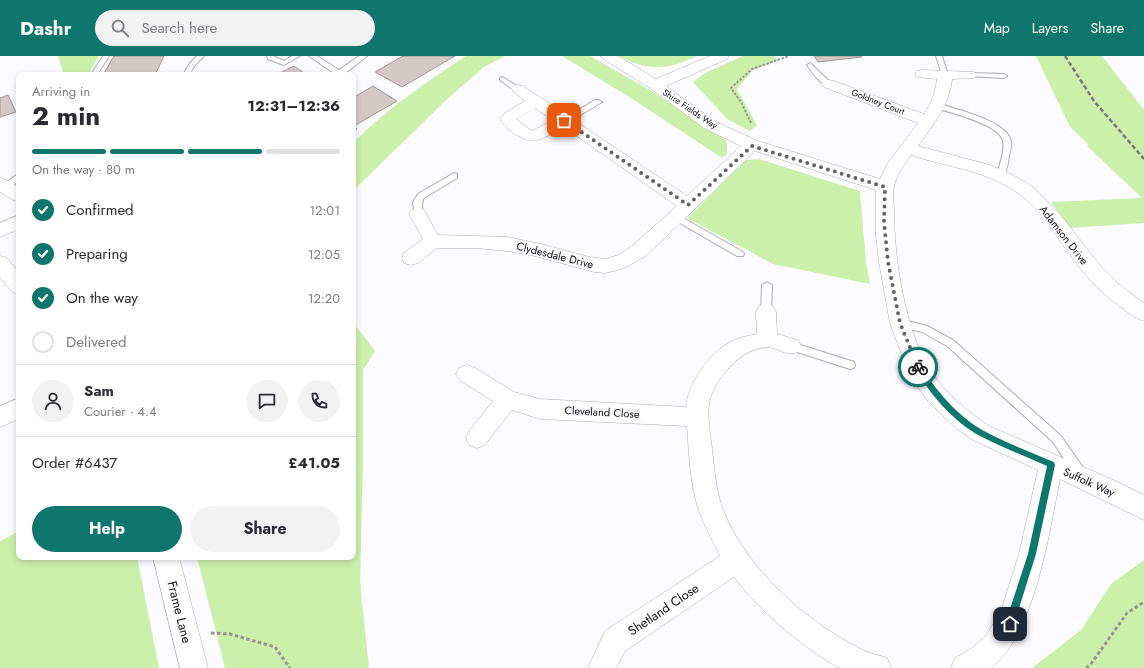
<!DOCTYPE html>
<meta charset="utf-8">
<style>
:root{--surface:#fff;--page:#f2f2f3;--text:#2b2b33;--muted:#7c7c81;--line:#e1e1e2;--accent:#0f766e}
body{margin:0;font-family:Jost,sans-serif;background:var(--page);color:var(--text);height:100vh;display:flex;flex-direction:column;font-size:15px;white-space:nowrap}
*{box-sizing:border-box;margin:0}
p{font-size:13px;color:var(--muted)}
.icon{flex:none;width:22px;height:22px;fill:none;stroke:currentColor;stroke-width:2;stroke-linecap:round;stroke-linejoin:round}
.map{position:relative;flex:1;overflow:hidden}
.drawer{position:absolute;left:16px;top:16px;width:340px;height:488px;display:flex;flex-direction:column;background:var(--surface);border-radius:8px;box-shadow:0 2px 6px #0003}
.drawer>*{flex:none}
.pin{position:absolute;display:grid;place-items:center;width:34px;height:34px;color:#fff;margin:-17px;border-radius:8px;box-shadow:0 2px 6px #0006}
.courier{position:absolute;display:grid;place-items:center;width:40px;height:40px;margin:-20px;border:3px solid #0f766e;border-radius:50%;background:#fff;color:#222;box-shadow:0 1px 5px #0007}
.headline em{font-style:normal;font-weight:700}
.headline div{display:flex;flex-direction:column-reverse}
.headline{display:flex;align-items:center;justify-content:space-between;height:68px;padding:0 16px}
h1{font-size:26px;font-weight:700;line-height:30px}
.bar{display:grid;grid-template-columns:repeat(4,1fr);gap:6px 4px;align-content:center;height:48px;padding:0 16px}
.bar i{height:5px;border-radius:3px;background:var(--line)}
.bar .on{background:var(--accent)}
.bar p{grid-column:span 4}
.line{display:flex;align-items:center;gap:10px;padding:0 16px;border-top:1px solid var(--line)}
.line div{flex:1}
.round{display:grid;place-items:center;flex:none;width:42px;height:42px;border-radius:21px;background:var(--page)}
ol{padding:0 16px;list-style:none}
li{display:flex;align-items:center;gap:12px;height:44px}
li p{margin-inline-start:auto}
li .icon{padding:4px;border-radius:50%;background:var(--accent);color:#fff;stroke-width:4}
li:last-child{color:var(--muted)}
li i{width:22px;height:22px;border:2px solid var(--line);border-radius:50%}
.action{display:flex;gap:8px;margin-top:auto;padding:8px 16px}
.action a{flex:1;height:46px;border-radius:24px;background:var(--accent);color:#fff;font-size:16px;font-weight:700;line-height:46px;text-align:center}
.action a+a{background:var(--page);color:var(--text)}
header{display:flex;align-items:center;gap:24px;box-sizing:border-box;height:56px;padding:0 20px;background:var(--accent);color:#fff}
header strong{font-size:19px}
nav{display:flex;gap:22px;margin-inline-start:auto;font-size:14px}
.search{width:280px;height:36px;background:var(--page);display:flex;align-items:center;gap:10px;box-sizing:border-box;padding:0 14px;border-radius:22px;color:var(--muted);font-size:15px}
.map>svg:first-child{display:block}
</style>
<header>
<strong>Dashr</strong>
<div class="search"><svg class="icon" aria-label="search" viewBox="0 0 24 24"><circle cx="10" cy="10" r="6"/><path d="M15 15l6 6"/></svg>Search here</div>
<nav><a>Map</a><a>Layers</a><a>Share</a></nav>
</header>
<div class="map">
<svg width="1144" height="612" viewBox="0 0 1144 612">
<rect width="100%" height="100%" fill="#fcfbff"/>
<path fill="#cbf0aa" d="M58 0H99L88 19H64Z
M466 0H505L484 11 445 45 353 135V87C386 53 427 26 466 0Z
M562 0H590L650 34 727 85V98L722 102 634 44Z
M620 0H697C669 14 648 16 620 0Z
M743 0H774L779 4 753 14 737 33 757 69 750 75 727 63 693 26 705 17Z
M1036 0H1102L1144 54V167L1070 172 1051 146 1142 142 1087 90 1089 89 1070 71Z
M759 103 860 135 866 207 870 228 773 208 687 162 746 104Z
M353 266 375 295 363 314V407L360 526 369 612H225L197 501H353Z
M19 475V501H137L159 612H0V485Z
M1144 504V612H1032L1081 574 1111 528Z"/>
<path fill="#d3c9c6" stroke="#a09794" d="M114 0H164L155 19H103Z
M403 0H455L402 31 375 16Z
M814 0H861L862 1 818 6Z
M294 10 307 19H261L278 18Z
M373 30 397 45 354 70 357 73 353 75V42Z
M8 39 16 56 0 61V42Z"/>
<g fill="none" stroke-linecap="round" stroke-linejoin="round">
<defs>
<path id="service" d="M103 0H109L97 19H91Z
M197 0H204L195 9 189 19H183L190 7Z
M267 0H273L284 5 292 0H300L284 9 268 3Z
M309 0H317L339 14 359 0H367L343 19H335V18Z
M936 0H942L948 19 947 20 942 19Z
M810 7 831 27V29C821 31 812 16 807 9Z
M969 17 1004 18 1007 20 1004 22 967 20 966 19Z
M502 21 504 22 522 33 518 35H515L500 24V22Z
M595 44H598L602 46 567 67H564L560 65Z
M935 48H941C957 54 1007 65 1011 85 1012 89 1010 95 1009 100 1008 107 1007 115 1003 121L1000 122 996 119 998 116C1000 106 1005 95 1003 85 1001 69 950 56 935 52Z
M19 117V124L9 133H3V129Z
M454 117 457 118V122L424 142C420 148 424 154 421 160H415L413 146 418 138Z
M676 158 743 196 744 198 743 200H737L673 163 672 161 673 159Z
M767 226 772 229 771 256 769 259H763L761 256 762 229Z
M900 263 927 270 953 284 1061 380 1084 413 1086 417 1084 421 1080 422 1076 421 1053 386 947 290 922 276 897 270 895 267 897 264Z
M791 286 854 306 855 309 854 312 850 313 788 293 786 290 788 287Z"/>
<path id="minor" d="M601 0H618L656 23 710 0H729L727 3 666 30 716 66 758 85 880 123 888 107 918 67 824 31 822 28 824 25 829 24 834 25 924 58C932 47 935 37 937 23L917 21 915 18 917 15 922 14 974 16 976 19 974 22 952 23C949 51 933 68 918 90L990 109 1013 119 1033 131 1059 157 1102 212 1121 230 1144 247V265C1134 262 1126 255 1118 249 1098 234 1082 216 1068 196 1054 176 1041 155 1022 140 989 114 949 112 911 99 904 108 896 120 894 131 892 138 894 148 894 155 894 201 905 275 930 314 944 336 967 355 989 370L1111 423 1144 439V464L1060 423C1049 476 1035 578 991 612H951L955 602 972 592 986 580 1001 555 1019 498 1038 414 973 384 956 372 928 345 915 327 904 305 890 267 879 206 876 179V134L755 95 646 200 622 213 605 217 594 216 535 200 508 195 476 192H437L418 207 411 209 404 207 402 202 404 197 423 183 409 158 412 154 418 152 424 154 438 179 508 181 545 189 589 201 605 203 619 199 632 190 677 150 564 71C545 81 535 91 515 78 509 73 504 70 500 63L505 57 525 45 511 33 513 30 518 29 523 30 687 140 741 90 704 72 650 32 603 3ZM535 52 553 64 532 75 516 63Z
M0 122 6 124 19 132V146L13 144 0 136Z
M19 159V173L0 181V167Z
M0 200 7 202 19 217V238L12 236 0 221Z
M766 248 773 250 776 256 777 278 798 284 801 290 798 296C785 301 778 291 766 291 760 292 749 295 744 299 737 303 731 309 726 315 705 340 707 355 711 385 714 408 715 432 723 454 746 512 806 566 861 593 869 597 878 599 887 602L891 612C879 612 852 612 841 612 834 610 826 604 820 600 787 578 758 552 734 521L625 595 616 612H588L605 575 720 500C712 484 704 469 698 452 690 426 689 397 687 370L540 363 512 354 485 389 477 392 469 389 466 382 469 375 493 345 459 324 456 318 459 312 467 309 475 312 514 336 540 343 686 351C688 327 708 300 727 288 736 282 747 280 757 278L756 256 759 250Z
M19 342V363L0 371V350Z
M153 501H179L208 612H180Z"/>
</defs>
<use href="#service" stroke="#abaab2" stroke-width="2"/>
<use href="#minor" stroke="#abaab2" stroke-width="1"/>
<path stroke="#959598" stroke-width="2" stroke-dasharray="2.5 1.5" stroke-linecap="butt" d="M751 67 741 46 731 32 752 13 789 0"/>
<path stroke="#959598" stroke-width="3" stroke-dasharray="3.5 2.5" stroke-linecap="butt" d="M211 577 230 578 275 591 290 612
M1086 612 1091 608 1127 557 1144 546"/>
<use href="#service" fill="#fff" fill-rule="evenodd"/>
<use href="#minor" fill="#fff" fill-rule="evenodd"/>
<path stroke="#7a7a7d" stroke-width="2.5" stroke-dasharray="4.5 2.5" stroke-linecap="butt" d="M1065 0 1094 45 1144 103"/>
</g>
<path fill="#0f766e" d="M918 309 920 310C937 335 957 360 984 375 1006 387 1031 396 1054 406L1055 409 1036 498 1014 568 1013 571 1010 572 1007 571 1005 568 1028 498 1047 410C1025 400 1001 391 980 380 954 366 928 337 915 311Z"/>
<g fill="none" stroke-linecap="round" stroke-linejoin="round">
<path stroke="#636266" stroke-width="4" stroke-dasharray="0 7.2" d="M564 64 688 149 752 90 885 131 884 166 888 206 900 267 918 311"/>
</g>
<g text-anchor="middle" stroke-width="3" stroke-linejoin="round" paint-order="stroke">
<g font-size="9" fill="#101013" stroke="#fcfbff">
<text transform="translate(878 46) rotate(21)" y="3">Goldney Court</text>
<text transform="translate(690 53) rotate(34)" y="3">Shire Fields Way</text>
</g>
<g font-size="11" fill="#101013" stroke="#fcfbff">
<text transform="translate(1064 179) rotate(52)" y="4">Adamson Drive</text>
<text transform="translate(555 199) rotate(14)" y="4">Clydesdale Drive</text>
<text transform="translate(602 356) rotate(3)" y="4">Cleveland Close</text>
<text transform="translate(1089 426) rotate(24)" y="4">Suffolk Way</text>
</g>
<g font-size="13" fill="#101013" stroke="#fcfbff">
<text transform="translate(663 553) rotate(-34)" y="5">Shetland Close</text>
<text transform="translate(180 556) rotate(76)" y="5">Frame Lane</text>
</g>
</g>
</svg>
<div class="pin" style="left:564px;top:64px;background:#ea580c"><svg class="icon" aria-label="bag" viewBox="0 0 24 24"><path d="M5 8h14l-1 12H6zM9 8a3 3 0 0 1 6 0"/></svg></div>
<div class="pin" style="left:1010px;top:568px;background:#1f2937"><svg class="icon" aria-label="home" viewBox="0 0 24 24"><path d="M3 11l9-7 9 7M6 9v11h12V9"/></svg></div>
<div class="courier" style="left:918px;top:311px"><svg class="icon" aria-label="bike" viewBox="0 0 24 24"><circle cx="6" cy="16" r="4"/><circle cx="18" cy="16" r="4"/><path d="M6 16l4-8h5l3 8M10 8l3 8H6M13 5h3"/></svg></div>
<section class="drawer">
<div class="headline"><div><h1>2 min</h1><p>Arriving in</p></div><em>12:31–12:36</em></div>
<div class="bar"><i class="on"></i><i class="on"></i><i class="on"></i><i></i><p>On the way · 80 m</p></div>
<ol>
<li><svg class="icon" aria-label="check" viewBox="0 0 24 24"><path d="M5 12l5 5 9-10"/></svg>Confirmed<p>12:01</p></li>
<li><svg class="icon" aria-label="check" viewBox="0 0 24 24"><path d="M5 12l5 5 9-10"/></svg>Preparing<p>12:05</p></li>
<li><svg class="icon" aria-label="check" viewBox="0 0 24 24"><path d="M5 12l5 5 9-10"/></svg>On the way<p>12:20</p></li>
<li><i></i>Delivered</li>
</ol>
<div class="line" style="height:72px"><a class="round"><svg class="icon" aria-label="person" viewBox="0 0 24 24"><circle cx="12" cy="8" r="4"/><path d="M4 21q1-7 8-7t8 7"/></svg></a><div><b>Sam</b><p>Courier · 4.4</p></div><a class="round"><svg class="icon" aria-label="chat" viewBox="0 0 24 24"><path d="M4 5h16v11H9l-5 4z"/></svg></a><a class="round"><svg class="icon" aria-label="phone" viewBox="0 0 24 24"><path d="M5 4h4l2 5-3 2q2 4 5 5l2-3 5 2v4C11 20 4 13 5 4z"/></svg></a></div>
<div class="line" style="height:52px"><div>Order #6437</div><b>£41.05</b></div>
<div class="action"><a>Help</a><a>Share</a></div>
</section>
</div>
